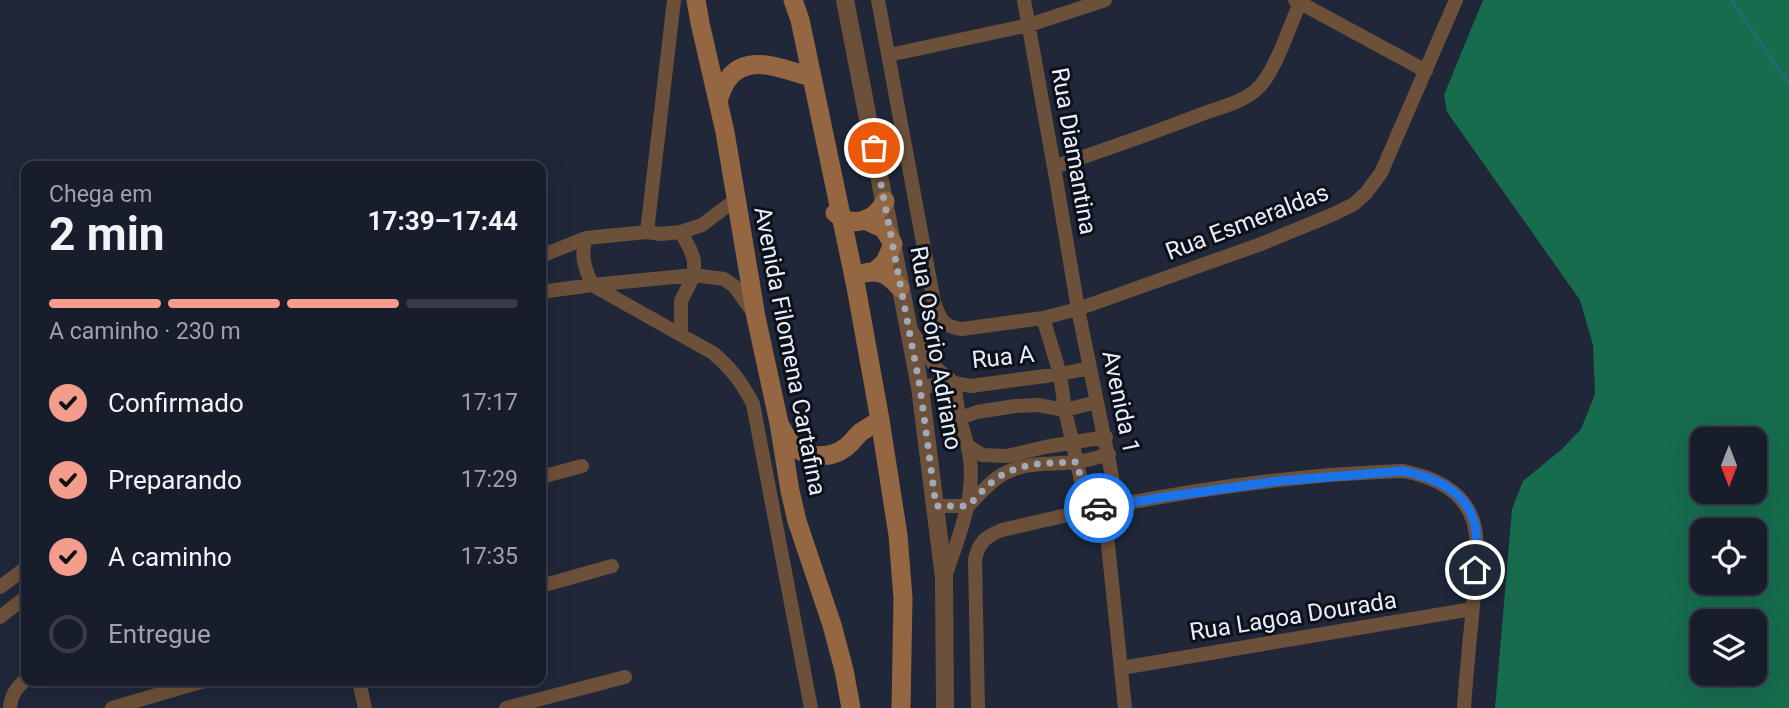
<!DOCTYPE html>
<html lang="pt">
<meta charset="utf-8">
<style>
:root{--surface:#171d2b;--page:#202633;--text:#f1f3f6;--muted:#9ea2a9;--line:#363b47;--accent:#f49d8c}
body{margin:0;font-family:Roboto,sans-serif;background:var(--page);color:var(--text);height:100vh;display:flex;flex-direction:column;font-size:26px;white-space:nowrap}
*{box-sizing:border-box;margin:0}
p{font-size:23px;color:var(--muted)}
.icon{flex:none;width:38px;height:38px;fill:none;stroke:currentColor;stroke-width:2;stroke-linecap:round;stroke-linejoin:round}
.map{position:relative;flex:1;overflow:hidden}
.panel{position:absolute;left:21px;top:161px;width:525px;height:525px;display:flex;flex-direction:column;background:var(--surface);border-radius:14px;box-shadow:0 7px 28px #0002,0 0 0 2px var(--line)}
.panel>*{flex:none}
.needle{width:46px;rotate:180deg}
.buttons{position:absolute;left:1690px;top:427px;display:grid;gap:14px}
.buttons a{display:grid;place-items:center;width:77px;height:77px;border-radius:14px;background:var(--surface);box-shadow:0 7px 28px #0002,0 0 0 2px var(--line);font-size:35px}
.pin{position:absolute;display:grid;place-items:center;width:60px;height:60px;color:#fff;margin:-30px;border:4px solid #fff;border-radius:50%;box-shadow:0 2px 7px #0007}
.courier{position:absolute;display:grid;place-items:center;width:70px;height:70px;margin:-35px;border:5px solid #1a73e8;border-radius:50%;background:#fff;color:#222;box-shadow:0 2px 9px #0007}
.summary em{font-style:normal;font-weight:700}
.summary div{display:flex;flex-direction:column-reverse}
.summary{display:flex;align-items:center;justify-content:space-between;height:119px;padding:0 28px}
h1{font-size:46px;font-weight:700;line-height:52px}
.bar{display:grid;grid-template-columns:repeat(4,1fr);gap:10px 7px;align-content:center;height:84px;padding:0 28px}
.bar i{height:9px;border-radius:5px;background:var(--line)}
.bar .active{background:var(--accent)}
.bar p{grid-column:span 4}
ol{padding:0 28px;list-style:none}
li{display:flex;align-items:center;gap:21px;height:77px}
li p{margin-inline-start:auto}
li .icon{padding:7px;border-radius:50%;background:var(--accent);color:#111;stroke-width:4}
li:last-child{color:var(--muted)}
li i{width:38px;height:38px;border:4px solid var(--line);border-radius:50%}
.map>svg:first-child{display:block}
</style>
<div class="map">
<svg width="1789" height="708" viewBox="0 0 1789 708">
<rect width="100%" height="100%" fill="#1f2739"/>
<path fill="#176c4e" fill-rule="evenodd" d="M1483 0H1789V708H1495L1512 509 1523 481 1562 449 1581 429 1595 394 1593 345 1580 300 1447 112 1444 95ZM1703 439H1755V492H1703ZM1703 530H1755V583H1703ZM1703 621H1755V674H1703Z"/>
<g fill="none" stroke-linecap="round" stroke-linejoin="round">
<path stroke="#236a6c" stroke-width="3.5" d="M1731 0 1789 84"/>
<path stroke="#6d503a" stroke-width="14" d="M878 0 934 302C940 319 943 327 962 329L1043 318 1078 309 1261 244 1334 214 1354 204 1366 193 1381 173 1456 0
M1024 0 1054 167 1078 309 1111 471 1116 505 1107 535 1125 708
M1295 0 1426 71
M889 55 1029 25 1105 0
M1054 167C1104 150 1153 133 1202 114 1221 107 1247 101 1260 86 1276 69 1290 25 1300 3
M647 232 674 0
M681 232 690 249 694 260V275L681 301V335
M586 238C580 256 585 268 592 285L713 353C731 368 742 383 753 404L811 708
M541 256 586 238 647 232 661 234 681 232 702 225 727 206 737 201
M541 292 592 285 694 275 724 279 734 286 753 312
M1043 318 1060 374 1065 410 1088 511 1107 535
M912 332 937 369 954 383C956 394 957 405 959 416 963 431 968 444 970 459 975 500 958 538 945 577
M920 387 954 383 971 386 1060 374 1090 368
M960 418 977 412 1015 406 1038 405 1065 410 1097 402
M968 446 982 455 1007 456 1045 447 1106 437
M541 477 582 466
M935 506H968C980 494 991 480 1005 473 1028 461 1052 465 1076 462 1087 461 1098 457 1109 454
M541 586 612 566
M0 587 26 568
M0 617 26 597
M1121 668 1472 609
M359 681 365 708
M10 708C11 695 16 687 26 680
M112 708 204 681
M506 708 625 677
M978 708 975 560C978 543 986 536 1002 530 1040 521 1078 512 1117 505 1210 487 1308 474 1403 471 1429 476 1456 486 1469 511 1484 538 1474 587 1472 617 1469 647 1466 678 1464 708"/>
<path stroke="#6d503a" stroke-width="18" d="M845 0 920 387 944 578 945 708"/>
<path stroke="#946642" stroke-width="19" d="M696 0 700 23 725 132 756 317 779 423 790 491 797 521 832 625 844 670 851 708
M793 0 800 20 812 77 856 287 880 420 898 535 903 598 901 708
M718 100C721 93 723 85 728 79 748 51 786 71 812 77
M835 213C853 229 875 221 885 201
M867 221 884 229 893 244 885 262 875 271
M865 273C881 269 890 276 900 288
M781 427C785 434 788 441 793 446 808 458 830 459 845 448 851 444 855 437 861 432 867 428 874 424 880 420"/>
</g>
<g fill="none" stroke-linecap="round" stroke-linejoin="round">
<path stroke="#a2a8b6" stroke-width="7" stroke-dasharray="0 12.6" d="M874 148 920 387 936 506H968C980 494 991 480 1006 473 1027 462 1053 463 1077 462L1088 511 1099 508"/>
<path stroke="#1a73e8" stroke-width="9" d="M1099 508 1164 497 1278 481 1403 471C1434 477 1467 491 1475 525 1478 540 1476 556 1475 570"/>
</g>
<g text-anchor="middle" stroke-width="6" stroke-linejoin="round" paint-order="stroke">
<g font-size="24" fill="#e8eefa" stroke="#0c1018">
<text transform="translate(1074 151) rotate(80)" y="8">Rua Diamantina</text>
<text transform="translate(1247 222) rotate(-21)" y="8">Rua Esmeraldas</text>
<text transform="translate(936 348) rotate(80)" y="8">Rua Osório Adriano</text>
<text transform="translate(790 351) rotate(79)" y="8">Avenida Filomena Cartafina</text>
<text transform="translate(1003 357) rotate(-6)" y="8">Rua A</text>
<text transform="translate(1121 402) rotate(78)" y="8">Avenida 1</text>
<text transform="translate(1293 616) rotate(-9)" y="8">Rua Lagoa Dourada</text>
</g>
</g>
</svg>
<div class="buttons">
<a><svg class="needle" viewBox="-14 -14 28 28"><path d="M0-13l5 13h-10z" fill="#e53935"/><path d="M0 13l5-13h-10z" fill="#9ea2a9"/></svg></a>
<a><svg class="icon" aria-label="locate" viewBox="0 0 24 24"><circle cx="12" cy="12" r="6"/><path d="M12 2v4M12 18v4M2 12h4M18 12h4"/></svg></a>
<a><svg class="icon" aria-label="layers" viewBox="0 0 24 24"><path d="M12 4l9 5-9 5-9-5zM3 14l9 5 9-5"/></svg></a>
</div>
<div class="pin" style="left:874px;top:148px;background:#ea580c"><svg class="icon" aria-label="bag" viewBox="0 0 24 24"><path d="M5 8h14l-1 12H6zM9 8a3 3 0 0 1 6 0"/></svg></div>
<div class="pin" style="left:1475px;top:570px;background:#1f2937"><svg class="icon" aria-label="home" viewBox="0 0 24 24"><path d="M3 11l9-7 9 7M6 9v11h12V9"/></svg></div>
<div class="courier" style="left:1099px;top:508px"><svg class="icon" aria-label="car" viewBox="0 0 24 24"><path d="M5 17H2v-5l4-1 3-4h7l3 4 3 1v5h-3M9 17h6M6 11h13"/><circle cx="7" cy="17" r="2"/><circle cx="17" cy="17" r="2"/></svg></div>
<section class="panel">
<div class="summary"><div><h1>2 min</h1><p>Chega em</p></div><em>17:39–17:44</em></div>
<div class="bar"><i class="active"></i><i class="active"></i><i class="active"></i><i></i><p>A caminho · 230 m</p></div>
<ol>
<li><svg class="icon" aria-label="check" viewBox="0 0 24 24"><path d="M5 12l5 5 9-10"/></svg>Confirmado<p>17:17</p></li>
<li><svg class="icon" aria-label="check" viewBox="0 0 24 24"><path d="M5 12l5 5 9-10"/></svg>Preparando<p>17:29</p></li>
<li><svg class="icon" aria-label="check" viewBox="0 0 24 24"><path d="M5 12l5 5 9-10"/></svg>A caminho<p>17:35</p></li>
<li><i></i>Entregue</li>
</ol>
</section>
</div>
